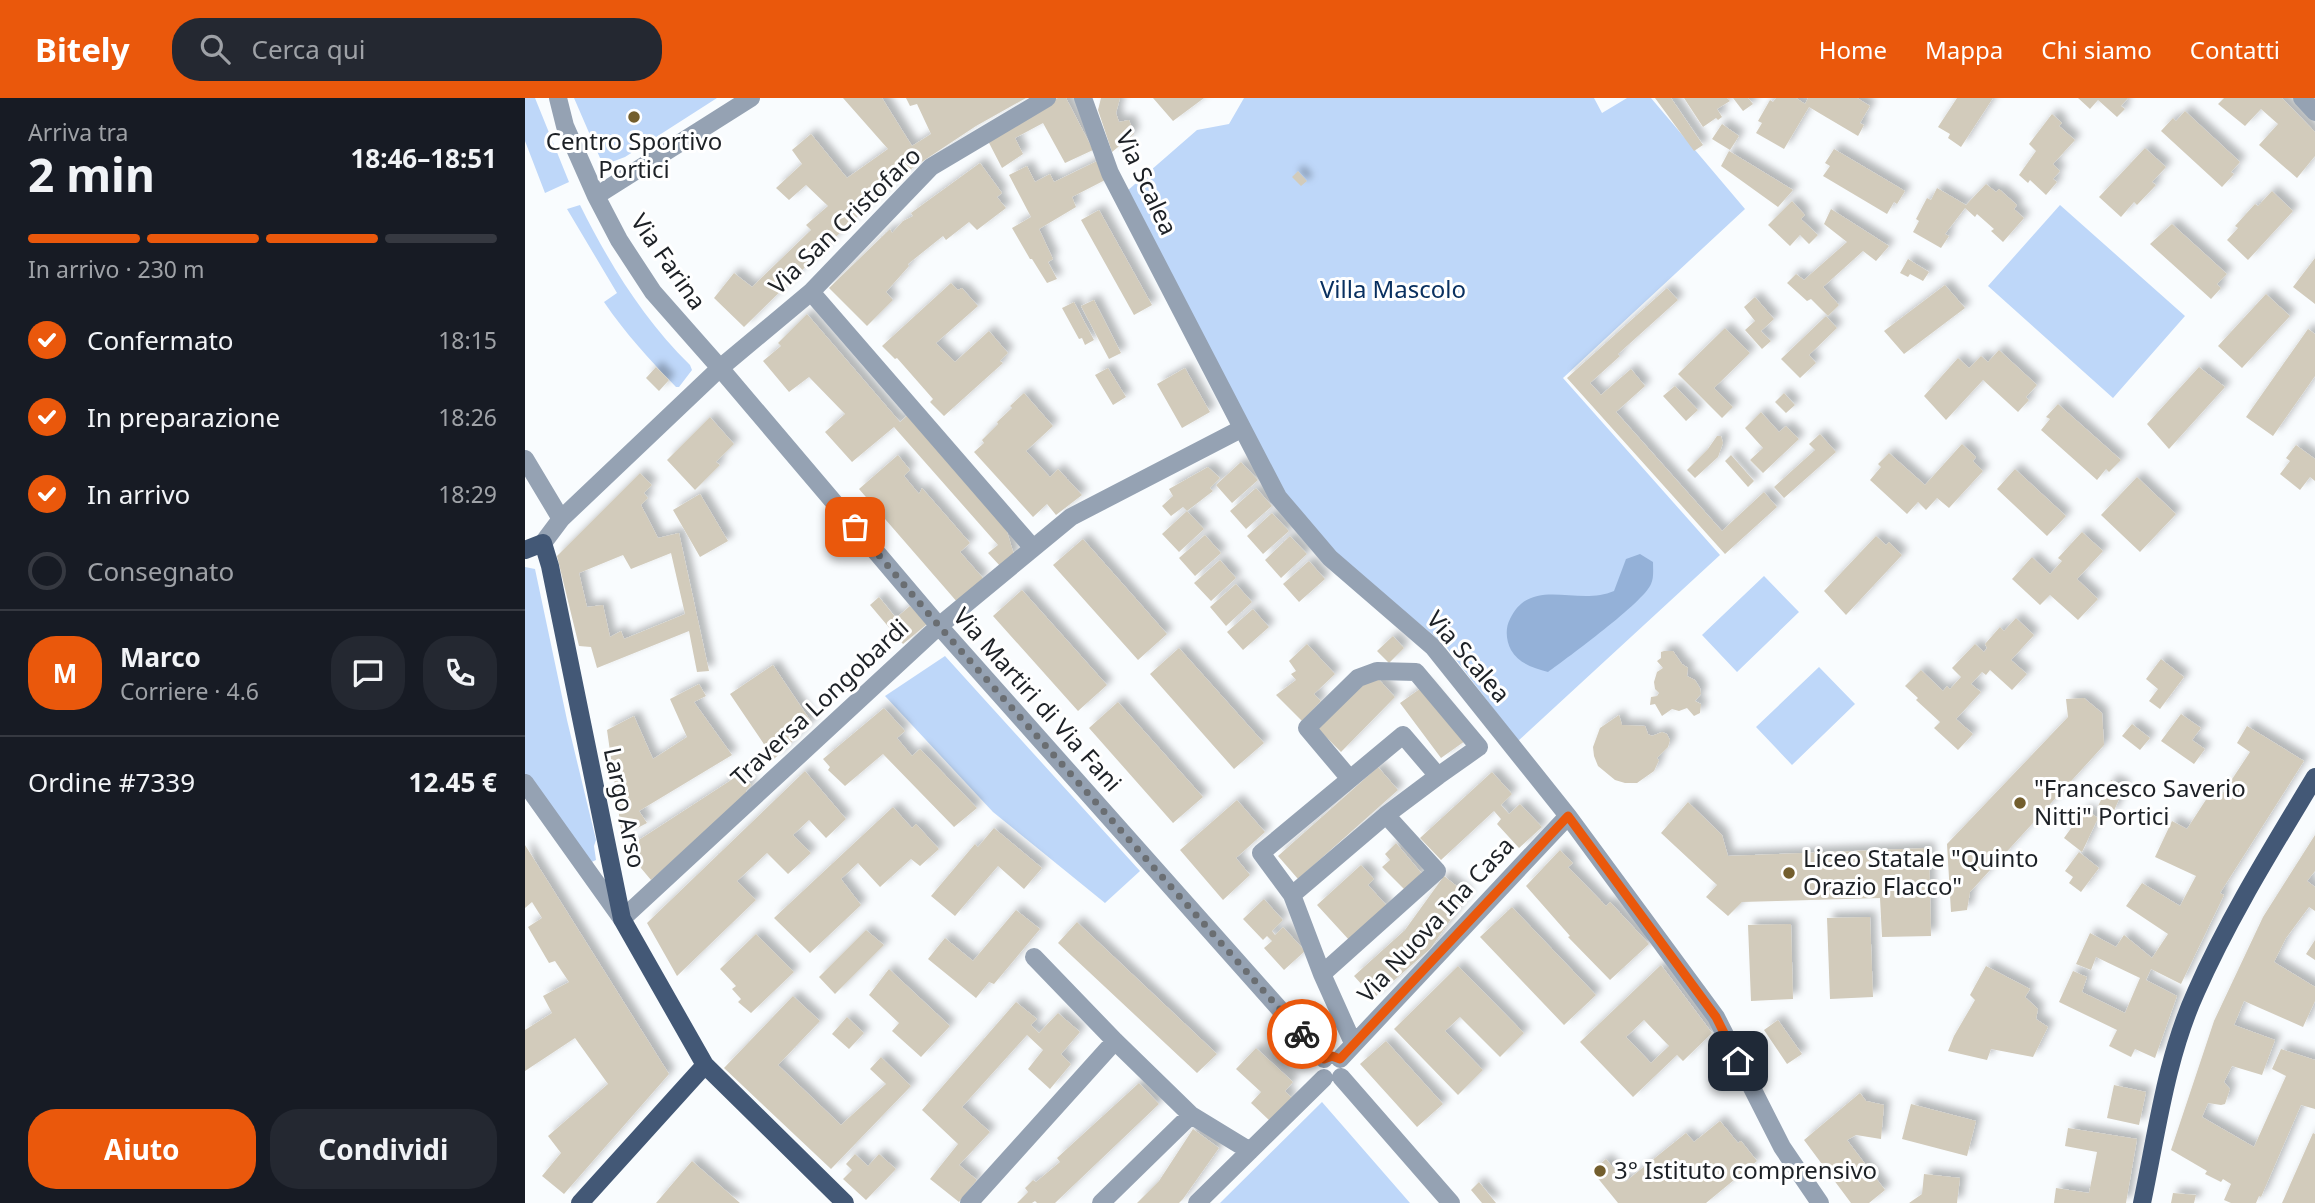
<!DOCTYPE html>
<html lang="it">
<meta charset="utf-8">
<style>
:root{--surface:#171b24;--page:#242831;--text:#f1f3f6;--muted:#9ea1a6;--line:#363941;--accent:#ea580c}
body{margin:0;font-family:"Noto Sans",sans-serif;background:var(--page);color:var(--text);height:100vh;display:flex;flex-direction:column;font-size:26px;white-space:nowrap}
*{box-sizing:border-box;margin:0}
p{font-size:23px;color:var(--muted)}
.icon{flex:none;width:38px;height:38px;fill:none;stroke:currentColor;stroke-width:2;stroke-linecap:round;stroke-linejoin:round}
.map{position:relative;flex:1;overflow:hidden}
.panel{display:flex;flex-direction:column;background:var(--surface);width:525px}
.panel>*{flex:none}
.pin{position:absolute;display:grid;place-items:center;width:60px;height:60px;color:#fff;margin:-30px;border-radius:14px;box-shadow:0 4px 10px #0006}
.courier{position:absolute;display:grid;place-items:center;width:70px;height:70px;margin:-35px;border:5px solid #ea580c;border-radius:50%;background:#fff;color:#222;box-shadow:0 2px 9px #0007}
.summary em{font-style:normal;font-weight:700}
.summary div{display:flex;flex-direction:column-reverse}
.summary{display:flex;align-items:center;justify-content:space-between;height:119px;padding:0 28px}
h1{font-size:46px;font-weight:700;line-height:52px}
.bar{display:grid;grid-template-columns:repeat(4,1fr);gap:10px 7px;align-content:center;height:84px;padding:0 28px}
.bar i{height:9px;border-radius:5px;background:var(--line)}
.bar .current{background:var(--accent)}
.bar p{grid-column:span 4}
.line{display:flex;align-items:center;gap:18px;padding:0 28px;border-top:2px solid var(--line)}
.line div{flex:1}
.round{display:grid;place-items:center;flex:none;width:74px;height:74px;border-radius:28px;background:var(--page)}
ol{padding:0 28px;list-style:none}
li{display:flex;align-items:center;gap:21px;height:77px}
li p{margin-inline-start:auto}
li .icon{padding:7px;border-radius:50%;background:var(--accent);color:#fff;stroke-width:4}
li:last-child{color:var(--muted)}
li i{width:38px;height:38px;border:4px solid var(--line);border-radius:50%}
.cta{display:flex;gap:14px;margin-top:auto;padding:14px 28px}
.cta a{flex:1;height:80px;border-radius:28px;background:var(--accent);color:#fff;font-size:28px;font-weight:700;line-height:80px;text-align:center}
.cta a+a{background:var(--page);color:var(--text)}
header{display:flex;align-items:center;gap:42px;box-sizing:border-box;height:98px;padding:0 35px;background:var(--accent);color:#fff}
header strong{font-size:33px}
nav{display:flex;gap:38px;margin-inline-start:auto;font-size:24px}
.search{width:490px;height:63px;background:var(--page);display:flex;align-items:center;gap:18px;box-sizing:border-box;padding:0 24px;border-radius:28px;color:var(--muted);font-size:26px}
main{display:flex;flex:1;min-height:0}
.map>svg:first-child{display:block}
</style>
<header>
<strong>Bitely</strong>
<div class="search"><svg class="icon" aria-label="search" viewBox="0 0 24 24"><circle cx="10" cy="10" r="6"/><path d="M15 15l6 6"/></svg>Cerca qui</div>
<nav><a>Home</a><a>Mappa</a><a>Chi siamo</a><a>Contatti</a></nav>
</header>
<main>
<section class="panel">
<div class="summary"><div><h1>2 min</h1><p>Arriva tra</p></div><em>18:46–18:51</em></div>
<div class="bar"><i class="current"></i><i class="current"></i><i class="current"></i><i></i><p>In arrivo · 230 m</p></div>
<ol>
<li><svg class="icon" aria-label="check" viewBox="0 0 24 24"><path d="M5 12l5 5 9-10"/></svg>Confermato<p>18:15</p></li>
<li><svg class="icon" aria-label="check" viewBox="0 0 24 24"><path d="M5 12l5 5 9-10"/></svg>In preparazione<p>18:26</p></li>
<li><svg class="icon" aria-label="check" viewBox="0 0 24 24"><path d="M5 12l5 5 9-10"/></svg>In arrivo<p>18:29</p></li>
<li><i></i>Consegnato</li>
</ol>
<div class="line" style="height:126px"><b class="round" style="background:var(--accent);color:#fff">M</b><div><b>Marco</b><p>Corriere · 4.6</p></div><a class="round"><svg class="icon" aria-label="chat" viewBox="0 0 24 24"><path d="M4 5h16v11H9l-5 4z"/></svg></a><a class="round"><svg class="icon" aria-label="phone" viewBox="0 0 24 24"><path d="M5 4h4l2 5-3 2q2 4 5 5l2-3 5 2v4C11 20 4 13 5 4z"/></svg></a></div>
<div class="line" style="height:91px"><div>Ordine #7339</div><b>12.45 €</b></div>
<div class="cta"><a>Aiuto</a><a>Condividi</a></div>
</section>
<div class="map">
<svg width="1790" height="1105" viewBox="0 0 1790 1105">
<defs>
<filter id="shadow"><feDropShadow dx="6" dy="-6" stdDeviation="3.5" flood-color="#0004"/></filter>
</defs>
<rect width="100%" height="100%" fill="#f9fcfe"/>
<path fill="#bed7f9" d="M0 0H10L44 84 20 95 0 43Z
M49 0H192L100 59 84 65 75 60Z
M719 0H1069L1077 15 1102 0H1126L1220 111 1038 280 1195 457 993 643 919 546 828 471 777 419 756 392 602 93 672 32 704 26Z
M55 107C84 165 118 221 165 267L167 272 154 289H151C125 262 100 235 79 204L92 195 42 111Z
M1535 107 1660 218 1588 300 1463 188Z
M0 469 10 471 42 622 71 742 69 748 71 762 60 767 0 676Z
M1239 478 1274 514 1212 574 1177 537Z
M420 558 615 773 580 805 468 714 360 598Z
M1294 569 1330 606 1267 667 1231 629Z
M797 1004 885 1105H695Z"/>
<path fill="#94b1d8" d="M1115 456 1128 464C1128 471 1129 480 1126 486 1119 504 1042 560 1023 574 1009 570 994 566 986 552 981 543 980 530 985 521 1006 477 1052 509 1089 493L1101 461Z"/>
<path fill="#d2cbbb" fill-rule="evenodd" filter="url(#shadow)" d="M318 0H357L387 48 406 36 392 6 385 8 381 0H501L451 28 380 75 318 132 219 229 189 200 209 175 227 189 286 132 281 127 303 108 281 87 264 102 251 90 277 66 267 52 286 36 322 80 363 51Z
M533 0H541L568 52 540 65 518 25 490 40 498 56 477 70 461 39Z
M576 0H595L591 15 594 24 604 22 609 36 587 54 573 12Z
M628 0H679L648 23Z
M1130 0H1146L1178 47 1169 53Z
M1159 0H1202L1205 3 1192 11 1197 19 1193 22 1191 20 1178 29Z
M1208 0H1223L1228 6 1218 13Z
M1251 0H1271L1280 6 1283 0H1332L1345 8 1335 25 1339 27 1333 38 1284 9 1259 51 1231 35 1237 25 1233 23 1245 2 1248 4Z
M1432 0H1468L1436 49 1423 40 1425 36 1413 29Z
M1553 0H1603L1596 8 1600 11 1592 19 1573 2 1565 11Z
M1699 0H1757L1790 34V58L1772 80 1734 47 1753 26 1736 11 1720 28 1693 6Z
M1660 13 1715 64 1706 74 1709 76 1697 89 1636 33 1648 20 1651 23Z
M1527 16 1537 25 1534 28 1550 42 1528 66 1535 73 1528 81 1532 84 1521 97 1505 82 1503 85 1494 77 1511 53 1504 46Z
M1197 26 1214 38 1205 52 1187 41Z
M1620 50 1641 69 1627 84 1631 87 1612 107 1609 104 1596 119 1574 99Z
M1309 51 1380 93 1372 106 1369 104 1362 116 1298 78 1305 68 1300 65Z
M1204 53 1268 92 1253 109 1196 68Z
M572 63 582 81 547 99 551 109 514 131 528 161 523 164 532 181 522 185 507 161H505L487 130 506 119 484 77 502 68 510 84 525 76 529 84Z
M455 65 477 95 472 99 481 110 452 132 444 124 421 142 418 138 383 166 384 168 361 194 368 202 342 228 304 190 365 131 367 135 378 123 388 118 386 115Z
M773 73 782 83 776 88 767 79Z
M1461 86 1471 94 1474 91 1492 107 1489 111 1499 120 1478 144 1466 133 1469 131 1452 116 1450 119 1440 110 1420 136 1424 138 1416 150 1388 134 1394 123 1391 121 1402 100 1406 102 1412 90 1441 107Z
M1747 93 1768 113 1723 162 1702 142 1713 130 1710 128 1730 106 1733 108Z
M1267 103 1280 117 1276 121 1293 137 1284 146 1275 137 1265 148 1243 127Z
M1306 111 1364 148 1351 163 1338 153 1298 189 1314 207 1303 218 1286 201 1282 203 1262 185 1271 176 1279 182 1322 144 1299 126Z
M574 112 627 207 609 217 556 122Z
M1647 126 1702 176 1692 186 1696 190 1686 201 1625 146Z
M1790 160V206L1768 189Z
M1383 161 1404 174 1398 183 1385 176 1383 179 1375 175Z
M426 185 433 192 437 190 453 208 411 245 430 264 464 233 483 255 475 263 478 265 419 318 405 304 408 301 372 260 370 261 357 248Z
M1420 187 1440 210 1379 256 1359 233Z
M1142 190 1153 202 1093 256 1095 258 1065 285 1076 297 1106 271 1120 288 1091 314 1197 433 1239 394 1252 409 1200 456 1042 280Z
M1741 196 1765 218 1717 270 1693 248Z
M1230 199 1249 221 1236 233 1246 243 1237 251 1220 232 1230 223 1219 209Z
M569 202 596 255 584 261 556 208Z
M549 204 569 242 560 247 557 240 554 241 537 210Z
M282 216 375 324 383 317 480 427 489 457 476 469 463 455 473 447 369 329 327 364 300 334 320 316 284 279 264 294 238 263 256 248 253 245Z
M1301 218 1312 230 1284 257 1291 265 1275 280 1256 261Z
M1200 230 1225 255 1189 290 1208 309 1197 320 1153 276Z
M1783 231 1790 236V278L1748 338 1721 319Z
M1474 252 1512 287 1501 299 1504 302 1493 314 1458 282 1421 322 1399 298 1433 260 1444 270 1456 258 1463 264Z
M131 269 144 282 134 293 121 280Z
M1674 269 1700 289 1644 351 1622 326Z
M583 270 601 299 588 307 570 277Z
M660 270 685 314 657 330 632 286Z
M1150 288 1173 312 1161 323 1138 298Z
M499 295 528 328 501 353 525 379 533 371 557 397 531 417 522 406 508 419 449 354 459 345 457 342 473 326 472 324 487 310 485 308Z
M1259 295 1270 307 1261 315 1250 304Z
M1533 306 1596 362 1584 374 1581 371 1572 382 1516 332 1525 321 1521 319Z
M1236 314 1254 334 1261 328 1274 341 1238 375 1225 362 1238 350 1220 330Z
M185 319 209 346 191 364 195 367 170 392 142 362Z
M1295 336 1311 354 1259 400 1249 389 1290 352 1284 346Z
M1192 338H1196L1198 345 1193 359 1170 380 1162 372 1183 351Z
M1437 346 1451 359 1448 363 1458 373 1424 410 1412 400 1401 412 1393 404 1382 416 1345 382 1356 369 1353 366 1364 355 1400 387Z
M1771 347 1790 361V383L1785 379 1775 392 1755 376 1765 363 1761 360Z
M373 357 385 372 379 378 394 396 397 390 445 445 435 454 458 480 433 505 334 391Z
M1206 357 1229 383 1223 389 1200 363Z
M716 364 733 382 707 405 691 387Z
M683 369 695 380 685 390 688 393 662 413 679 431 654 454 637 436 662 413 658 409 646 418 637 408 648 398 644 391Z
M1490 371 1541 418 1522 438 1472 391Z
M115 375 127 387 119 395 123 400 116 407 133 440 154 435 184 573 172 574 164 533 72 570 66 549 54 548 32 458ZM146 455 160 516 99 541 96 533 85 539 78 507 62 509 54 475 98 457 106 471Z
M1612 379 1651 416 1615 454 1576 417Z
M731 390 747 408 721 431 705 413Z
M175 396 203 443 175 459 148 412Z
M747 415 764 433 738 456 722 438Z
M1557 434 1578 453 1552 481 1573 501 1553 522 1525 497 1515 507 1487 481 1507 459 1525 476 1537 463 1533 460Z
M680 437 696 455 670 478 654 460Z
M765 438 782 456 756 480 740 462Z
M1351 438 1361 447 1364 444 1377 457 1321 517 1299 493Z
M558 441 642 536 613 562 528 467Z
M695 462 711 480 686 503 669 485Z
M784 463 800 481 774 504 758 486Z
M711 486 727 504 701 528 685 509Z
M497 492 582 587 553 613 468 518Z
M354 499 371 520 385 508 402 526 378 546 345 507Z
M728 511 744 529 718 552 702 534Z
M1491 520 1509 537 1486 562 1502 576 1487 592 1465 572 1461 577 1457 574 1446 586 1456 594 1431 621 1448 636 1433 652 1409 630 1415 624 1391 602 1393 600 1380 588 1396 572 1418 593 1422 588 1425 591 1436 579 1427 570 1450 546 1459 554 1462 550 1460 546 1475 529 1479 533Z
M868 538 879 550 864 565 852 553Z
M782 546 810 576 789 596 796 603 777 623 751 597 771 582 766 576 771 573 764 563Z
M654 550 739 645 709 671 625 576Z
M1139 553H1148L1157 566 1163 570 1162 578 1170 582 1175 590 1176 596 1170 603 1176 606 1175 615 1169 618 1162 610 1154 613 1147 611 1137 618 1130 606 1125 607 1126 599 1132 598 1134 595 1130 591 1129 584 1132 574 1138 570 1132 563 1136 560V554Z
M1636 561 1659 579 1635 611 1624 603 1633 591 1621 581Z
M248 567 287 625 249 661 205 596Z
M848 575 870 599 816 654 793 631Z
M174 586 181 598 169 604 207 657 114 713 122 725 97 738 82 632 109 618 128 661 162 639 145 601Z
M899 588 940 643 916 660 875 605Z
M1559 600 1577 615 1579 647 1445 794 1442 812 1426 814 1422 746 1543 619 1541 601Z
M593 604 678 699 648 725 564 630Z
M359 610 380 633 372 640 387 658 395 651 452 710 429 729 358 656 320 688 303 672 305 669 298 661Z
M1656 616 1676 630 1667 642 1680 651 1669 666 1636 643Z
M1094 617 1097 627 1120 628 1123 636 1127 638 1137 634 1142 636 1145 642 1143 649 1132 660 1134 662 1129 673 1112 685H1100L1090 682 1073 668 1069 658 1068 649 1075 630Z
M1607 626 1625 640 1615 652 1597 638Z
M1722 628 1779 663 1695 795 1699 797 1656 886 1626 871 1621 882 1652 898 1630 960 1610 951 1606 959 1584 948 1592 932 1534 904 1548 873 1562 879 1557 894 1600 915 1615 880 1571 859 1566 872 1551 866 1565 835 1591 849 1599 837 1627 860 1643 836 1601 808 1617 785 1655 808 1671 778 1630 759 1647 723 1662 731 1684 697 1694 701 1725 654 1712 645Z
M853 669 873 692 773 781 753 758Z
M280 673 321 721 301 740 284 722 268 737 286 755 263 776 242 755 212 783 231 802 152 878 122 825Z
M967 674 987 696 976 707 984 716 995 706 1017 729 994 750 972 726 976 721 969 713 916 762 895 740Z
M217 675 226 687 221 693 223 696 126 782 100 751Z
M1586 682 1600 688 1587 717 1572 710Z
M712 702 740 734 711 760 725 777 698 802 655 752Z
M1163 704 1197 737 1203 758 1404 750 1406 838 1357 839 1355 800 1217 804 1203 818 1181 799 1192 787 1136 735Z
M368 709 387 730 391 726 414 751 395 768 386 761 355 789 333 765 316 781 336 807 285 855 249 820Z
M1560 711 1573 720 1557 754 1539 740Z
M469 730 517 770 499 791 473 768 430 818 406 798 450 746 453 749Z
M1790 737V773L1782 783 1790 789V813L1784 809 1761 840 1749 864 1790 889V903L1778 929 1719 903 1709 927 1750 942 1737 977 1707 968 1699 984 1705 991 1700 1006 1696 1007 1683 1005 1677 1019 1729 1049 1761 978 1747 971 1756 951 1790 962V1011L1776 1007 1736 1099 1734 1098 1731 1105H1706L1699 1102 1706 1086 1698 1081 1696 1084 1680 1076 1682 1073 1646 1052 1689 923 1738 819Z
M871 745 898 777 880 792 857 769 865 762 860 756Z
M0 747 144 976 39 1096 17 1078 36 1055 23 1038 83 986 50 940 0 973V932L27 915 18 898 44 884 30 863 24 865 3 829 17 820 7 804 0 810Z
M1035 752 1048 765 1043 769 1081 808 1085 804 1124 846 1085 882 1043 839 1045 838 1001 788Z
M1554 754 1574 770 1556 794 1544 785 1548 779 1540 773Z
M836 767 849 781 843 787 863 809 825 843 792 807Z
M919 778 943 797 905 851 849 900 829 878 880 832Z
M739 801 758 822 747 833 750 837 758 829 780 853 759 872 739 850 747 843 742 838 738 842 718 821Z
M987 809 1071 897 1039 927 955 839Z
M491 812 515 831 469 886 464 884 451 900 403 861 420 840 448 863Z
M1345 819 1348 899 1305 901 1302 820Z
M552 824 692 956 672 975 533 845Z
M1266 826 1268 901 1226 903 1223 827Z
M341 832 359 847 310 896 294 879Z
M231 836 269 874 226 915 213 904 216 901 207 891 211 888 195 871Z
M1790 842V862L1781 856Z
M1136 867 1187 935 1158 963 1152 957 1108 999 1055 944ZM1119 922 1144 948 1126 965 1101 939Z
M933 868 999 935 975 959 935 919 920 933 958 972 933 997 869 931Z
M1461 868 1505 891 1500 899 1513 911 1511 921 1523 929 1508 959 1466 951 1462 962 1423 953 1429 938 1450 902 1445 897Z
M364 871 425 928 396 959 367 933 374 925 344 897Z
M268 898 295 923 253 967 316 1027 361 986 345 971 356 959 386 988 306 1071 199 970Z
M491 904 512 921 506 927 514 935 533 915 555 934 536 956 546 966 525 991 503 971 518 952 502 937 437 1009 465 1034 434 1067 452 1082 434 1104 405 1081 433 1046 397 1012Z
M322 919 339 935 324 951 307 936Z
M1253 922 1277 956 1262 966 1239 932Z
M861 943 918 1006 892 1029 835 966Z
M731 950 768 984 760 993 767 1000 745 1023 726 1005 736 994 711 971Z
M614 985 634 1006 530 1105H512L510 1103 507 1105H492L503 1094 500 1090 508 1082 511 1084 535 1064 532 1060Z
M1589 987 1621 994 1614 1027 1582 1020Z
M1335 995 1341 1003 1359 1007 1356 1041 1331 1037 1322 1042 1360 1092 1344 1105H1326L1279 1042Z
M1386 1006 1451 1023 1442 1058 1377 1041Z
M1195 1023 1213 1045 1216 1043 1232 1063 1181 1105H1093L1067 1073 1081 1061 1100 1084 1161 1035 1169 1044Z
M1543 1030 1612 1041 1601 1105H1529L1531 1090 1564 1095 1572 1054 1540 1048Z
M668 1031 694 1050 658 1101 654 1105H612L634 1083Z
M1788 1035 1790 1036V1105H1757Z
M330 1056 343 1068 354 1056 371 1071 341 1102 318 1081 327 1072 321 1066Z
M167 1063 215 1105H131Z
M1399 1076 1435 1080 1432 1105H1384L1397 1096Z
M954 1084 971 1105H957L946 1092Z
M1648 1095 1671 1097 1669 1105H1646Z"/>
<g fill="none" stroke-linecap="round" stroke-linejoin="round">
<path stroke="#95a2b3" stroke-width="18" d="M33 0 40 28 71 98 94 142 128 194 195 270 414 528 799 961
M558 0 585 75 753 399 805 460 908 549 1043 718 1191 919 1257 1049 1295 1105
M1777 0 1790 14
M71 98 226 0
M286 194 508 450
M0 361 36 421
M18 445 36 421 195 270 286 194 406 69 522 0
M825 681 782 630 833 580 852 573 891 574 954 649 913 678
M0 685 97 821 414 528 546 419 716 331
M767 797 861 717 913 678 878 637 736 755 767 797 797 876 828 945
M509 859 590 943 666 1017 725 1053
M797 876 912 773 861 717
M815 961 1043 718
M816 979 926 1105
M444 1105 590 943
M576 1105 666 1017
M672 1105 799 980"/>
<path stroke="#435876" stroke-width="18" d="M0 452 18 445 25 468 97 821 180 967 320 1105
M55 1105 180 967
M1617 1105C1632 1034 1641 960 1671 894 1704 819 1748 749 1790 679"/>
</g>
<g fill="none" stroke-linecap="round" stroke-linejoin="round">
<path stroke="#6a6e72" stroke-width="7" stroke-dasharray="0 12.6" d="M330 429 414 528 777 936"/>
<path stroke="#ea580c" stroke-width="9" d="M777 936 799 961 807 958 815 961 1043 718 1191 919 1213 963"/>
</g>
<g fill="#735e2d" stroke="#fff" stroke-width="2.5">
<circle cx="109" cy="19" r="7"/>
<circle cx="1495" cy="705" r="7"/>
<circle cx="1264" cy="775" r="7"/>
<circle cx="1075" cy="1073" r="7"/>
</g>
<g text-anchor="middle" stroke-width="6" stroke-linejoin="round" paint-order="stroke">
<g font-size="24" fill="#1d2126" stroke="#fff" text-anchor="start">
<text x="109" y="52" text-anchor="middle">Centro Sportivo<tspan x="109" dy="28">Portici</tspan></text>
<text x="1509" y="699">"Francesco Saverio<tspan x="1509" dy="28">Nitti" Portici</tspan></text>
<text x="1278" y="769">Liceo Statale "Quinto<tspan x="1278" dy="28">Orazio Flacco"</tspan></text>
<text x="1089" y="1081">3° Istituto comprensivo</text>
</g>
<g font-size="24" fill="#1d2126" stroke="#fff">
<text transform="translate(621 85) rotate(65)" y="8">Via Scalea</text>
<text transform="translate(320 123) rotate(-44)" y="8">Via San Cristofaro</text>
<text transform="translate(143 164) rotate(55)" y="8">Via Farina</text>
<text transform="translate(943 559) rotate(49)" y="8">Via Scalea</text>
<text transform="translate(512 602) rotate(48)" y="8">Via Martiri di Via Fani</text>
<text transform="translate(295 605) rotate(-43)" y="8">Traversa Longobardi</text>
<text transform="translate(99 710) rotate(78)" y="8">Largo Arso</text>
<text transform="translate(911 822) rotate(-47)" y="8">Via Nuova Ina Casa</text>
</g>
<g font-size="24" fill="#093060" stroke="#fff">
<text x="868" y="200">Villa Mascolo</text>
</g>
</g>
</svg>
<div class="pin" style="left:330px;top:429px;background:#ea580c"><svg class="icon" aria-label="bag" viewBox="0 0 24 24"><path d="M5 8h14l-1 12H6zM9 8a3 3 0 0 1 6 0"/></svg></div>
<div class="pin" style="left:1213px;top:963px;background:#1f2937"><svg class="icon" aria-label="home" viewBox="0 0 24 24"><path d="M3 11l9-7 9 7M6 9v11h12V9"/></svg></div>
<div class="courier" style="left:777px;top:936px"><svg class="icon" aria-label="bike" viewBox="0 0 24 24"><circle cx="6" cy="16" r="4"/><circle cx="18" cy="16" r="4"/><path d="M6 16l4-8h5l3 8M10 8l3 8H6M13 5h3"/></svg></div>
</div>
</main>
